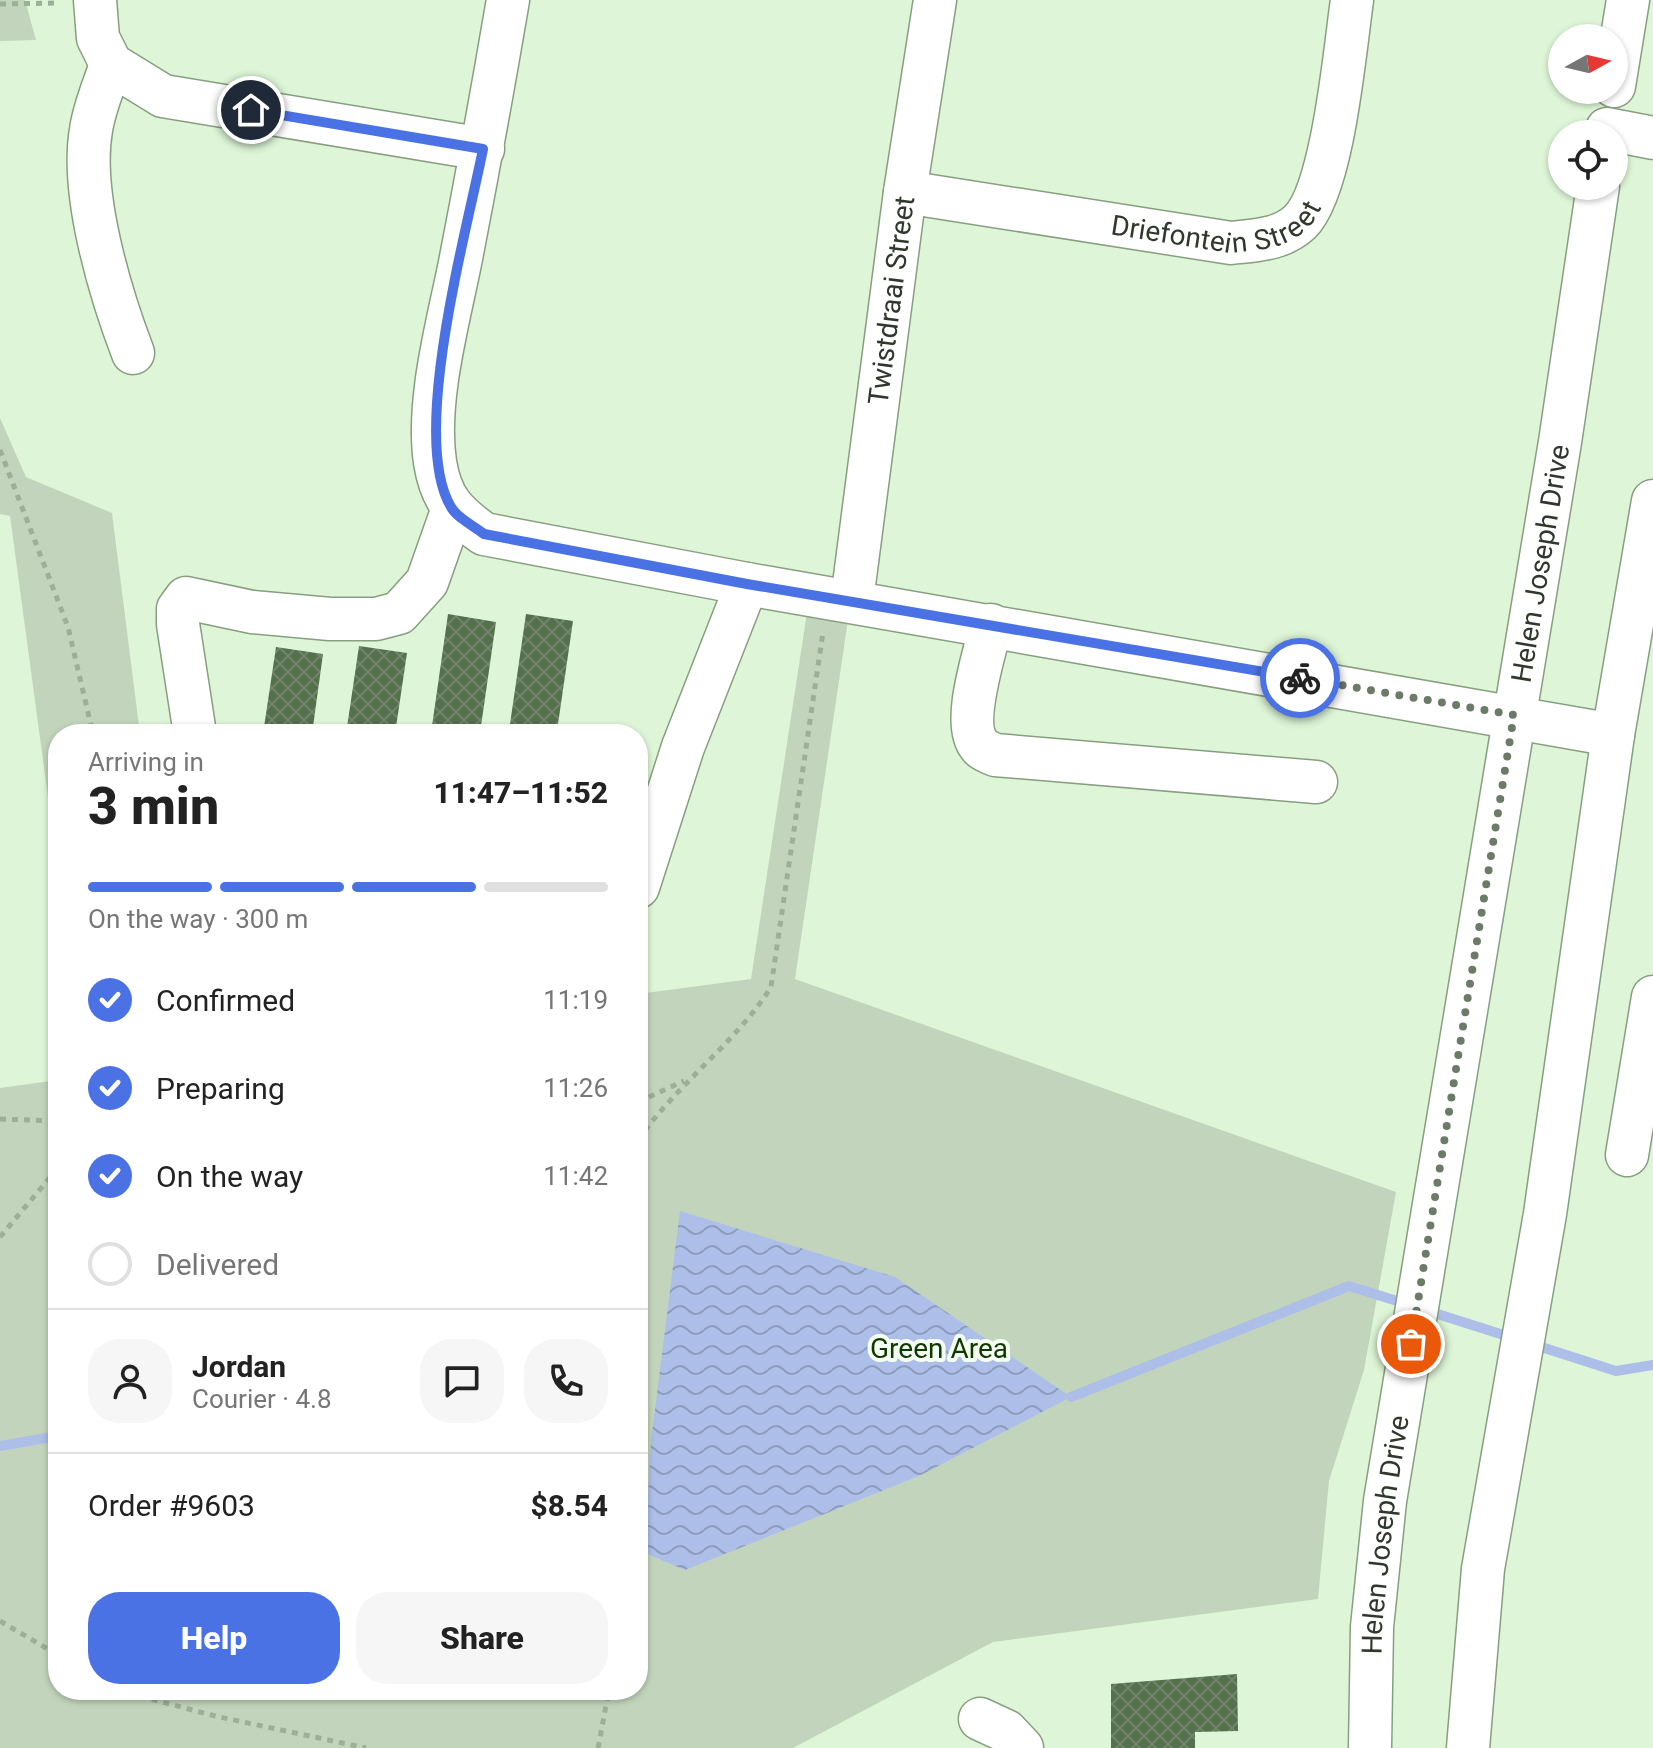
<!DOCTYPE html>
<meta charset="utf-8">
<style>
:root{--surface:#fff;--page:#f6f6f6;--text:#222;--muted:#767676;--line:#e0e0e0;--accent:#4b72e5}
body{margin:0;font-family:Roboto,sans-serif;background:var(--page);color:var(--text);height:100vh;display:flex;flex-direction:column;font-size:30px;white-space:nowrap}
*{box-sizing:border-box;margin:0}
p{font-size:26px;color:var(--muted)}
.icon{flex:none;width:44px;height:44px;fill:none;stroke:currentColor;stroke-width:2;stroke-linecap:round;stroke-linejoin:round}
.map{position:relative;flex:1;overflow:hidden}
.panel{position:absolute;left:48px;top:724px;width:600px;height:976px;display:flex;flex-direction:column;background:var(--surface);border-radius:32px;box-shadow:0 2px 6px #0004}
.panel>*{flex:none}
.needle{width:52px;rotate:82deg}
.buttons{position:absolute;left:1548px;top:24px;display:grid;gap:16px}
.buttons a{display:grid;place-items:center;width:80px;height:80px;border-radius:50%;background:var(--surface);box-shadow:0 2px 6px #0004;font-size:40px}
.pin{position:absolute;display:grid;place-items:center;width:68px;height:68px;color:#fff;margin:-34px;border:4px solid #fff;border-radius:50%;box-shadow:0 2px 8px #0007}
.courier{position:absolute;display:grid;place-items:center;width:80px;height:80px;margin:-40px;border:6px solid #4b72e5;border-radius:50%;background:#fff;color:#222;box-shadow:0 2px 10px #0007}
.head em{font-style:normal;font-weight:800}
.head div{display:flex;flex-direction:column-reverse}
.head{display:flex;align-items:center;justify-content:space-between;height:136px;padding:0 40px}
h1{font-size:52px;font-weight:800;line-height:60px}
.bar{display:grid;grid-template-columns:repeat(4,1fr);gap:12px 8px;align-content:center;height:96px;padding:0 40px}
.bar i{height:10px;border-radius:6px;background:var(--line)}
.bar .active{background:var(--accent)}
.bar p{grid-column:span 4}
.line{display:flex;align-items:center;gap:20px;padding:0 40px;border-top:2px solid var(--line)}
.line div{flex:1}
.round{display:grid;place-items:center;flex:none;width:84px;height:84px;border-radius:32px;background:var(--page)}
ol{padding:0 40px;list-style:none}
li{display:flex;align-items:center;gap:24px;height:88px}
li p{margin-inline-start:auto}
li .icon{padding:8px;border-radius:50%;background:var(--accent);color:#fff;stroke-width:4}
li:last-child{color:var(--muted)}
li i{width:44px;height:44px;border:4px solid var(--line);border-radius:50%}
.primary-button{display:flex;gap:16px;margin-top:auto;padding:16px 40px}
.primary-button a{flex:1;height:92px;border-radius:32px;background:var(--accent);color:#fff;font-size:32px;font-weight:800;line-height:92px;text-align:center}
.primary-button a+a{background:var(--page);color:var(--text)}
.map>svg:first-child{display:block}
</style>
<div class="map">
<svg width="1653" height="1748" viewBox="0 0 1653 1748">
<defs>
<pattern id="water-waves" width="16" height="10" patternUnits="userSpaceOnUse" patternTransform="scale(2)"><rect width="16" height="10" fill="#adbfe9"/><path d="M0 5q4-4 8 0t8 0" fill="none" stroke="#8d9cbd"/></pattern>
<pattern id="building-cross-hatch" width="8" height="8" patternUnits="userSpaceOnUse" patternTransform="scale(2)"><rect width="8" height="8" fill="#55704d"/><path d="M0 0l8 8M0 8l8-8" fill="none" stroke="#70856a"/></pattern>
</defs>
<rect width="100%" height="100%" fill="#def6d7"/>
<path fill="#c2d5bc" d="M0 0H25L36 40 0 41Z
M0 418 26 477 112 513 140 734H58V871L10 516 0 514Z
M808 606 849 613 795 979 1396 1192 1364 1370 1329 1481 1318 1599 993 1642 793 1748H0V1088L58 1080V1690H638V994L751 979Z"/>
<path fill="url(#water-waves)" d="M680 1211 895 1277 1071 1397 919 1476 685 1570 645 1553 651 1441Z"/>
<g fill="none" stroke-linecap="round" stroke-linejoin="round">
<path stroke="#adbfe9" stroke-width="10" d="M1425 1310 1513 1338
M1532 1344 1616 1371 1653 1365
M1071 1397 1349 1286 1410 1305
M0 1446 46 1438 58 1440
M638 1518 646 1519"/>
</g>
<path fill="url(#building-cross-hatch)" d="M448 614 496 622 480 733 432 726Z
M526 614 573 621 557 731 510 724Z
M359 646 407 653 395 734H346Z
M276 647 323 654 312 734H263Z
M1237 1674 1238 1731 1195 1732V1748H1111V1684Z"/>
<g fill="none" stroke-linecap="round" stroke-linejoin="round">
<defs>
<g id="minor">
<path d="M95 0 98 38 111 64 163 96 483 149"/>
<path d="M508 0C493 88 477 176 460 263 448 323 426 401 435 462 441 500 455 513 484 534L747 584 1613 735"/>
<path d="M111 64C104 86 94 108 91 130 80 193 110 293 133 353"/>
<path d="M1614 86 1628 0"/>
<path d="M1607 129 1653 138"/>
<path id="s1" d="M905 192 1231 243C1256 240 1281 240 1300 222 1333 190 1345 49 1352 0"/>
<path id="s2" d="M852 600 905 192 935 0"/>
<path d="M991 625C985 653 961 722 979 745 982 750 989 752 995 755L1316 782"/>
<path d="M195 734 178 624V609L186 598 252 612 330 619H376L399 613 427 582 452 511"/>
<path d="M638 887 683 747 747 584"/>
<path d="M1627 1155 1653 997"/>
<path d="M980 1719 1006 1731 1022 1748"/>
<path id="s3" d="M1370 1748 1372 1627 1385 1501 1560 442 1598 186"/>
<path d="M1468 1748 1483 1569 1545 1214 1613 735 1653 501"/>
</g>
</defs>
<use href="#minor" stroke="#889e81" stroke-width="45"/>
<path stroke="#9caf97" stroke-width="5" stroke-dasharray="6 6" stroke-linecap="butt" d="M0 4 58 3
M0 450 68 627 93 734
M638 1102 684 1081
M0 1119 58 1121
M638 1140C677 1084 735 1044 771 987L823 632
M0 1237 58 1168
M0 1621 58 1655
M117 1690 215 1716 366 1748
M598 1748 609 1690"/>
<use href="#minor" stroke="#fff" stroke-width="42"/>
</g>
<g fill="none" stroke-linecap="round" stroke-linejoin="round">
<path stroke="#6c7a68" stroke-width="8" stroke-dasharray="0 14.4" d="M1300 678 1514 715 1411 1344"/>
<path stroke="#4b72e5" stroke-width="10" d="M251 110 483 149C467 231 409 437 451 507 457 518 474 526 484 534L747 584 1300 678"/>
</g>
<g text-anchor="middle" stroke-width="8" stroke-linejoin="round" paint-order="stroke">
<g font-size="28" fill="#2f382c" stroke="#f5fef2">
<text dy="10" stroke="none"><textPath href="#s1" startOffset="318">Driefontein Street</textPath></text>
<text dy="10" stroke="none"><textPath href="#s2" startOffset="302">Twistdraai Street</textPath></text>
<text dy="10" stroke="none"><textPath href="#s3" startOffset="1198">Helen Joseph Drive</textPath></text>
<text dy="10" stroke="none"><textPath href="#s3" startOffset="214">Helen Joseph Drive</textPath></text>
</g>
<g font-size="28" fill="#103801" stroke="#f5fef2">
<text x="939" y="1358">Green Area</text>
</g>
</g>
</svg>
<div class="buttons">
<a><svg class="needle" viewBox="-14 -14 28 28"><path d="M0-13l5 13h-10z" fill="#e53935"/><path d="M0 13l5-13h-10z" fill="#767676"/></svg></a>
<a><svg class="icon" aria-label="locate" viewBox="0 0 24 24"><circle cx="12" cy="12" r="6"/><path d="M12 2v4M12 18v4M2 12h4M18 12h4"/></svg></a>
</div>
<div class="pin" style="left:1411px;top:1344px;background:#ea580c"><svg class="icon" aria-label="bag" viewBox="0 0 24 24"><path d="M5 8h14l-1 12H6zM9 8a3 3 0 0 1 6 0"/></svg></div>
<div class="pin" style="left:251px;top:110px;background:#1f2937"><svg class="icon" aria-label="home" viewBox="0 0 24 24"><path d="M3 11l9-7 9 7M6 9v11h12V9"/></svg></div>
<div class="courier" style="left:1300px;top:678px"><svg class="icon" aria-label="bike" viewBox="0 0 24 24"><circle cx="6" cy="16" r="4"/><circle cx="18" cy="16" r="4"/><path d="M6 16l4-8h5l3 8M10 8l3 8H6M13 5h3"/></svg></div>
<section class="panel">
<div class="head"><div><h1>3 min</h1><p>Arriving in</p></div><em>11:47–11:52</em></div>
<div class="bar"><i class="active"></i><i class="active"></i><i class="active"></i><i></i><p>On the way · 300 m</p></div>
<ol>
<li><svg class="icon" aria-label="check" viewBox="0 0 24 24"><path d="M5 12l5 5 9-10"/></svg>Confirmed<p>11:19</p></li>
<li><svg class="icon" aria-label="check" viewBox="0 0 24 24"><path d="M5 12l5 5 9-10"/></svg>Preparing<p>11:26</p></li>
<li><svg class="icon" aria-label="check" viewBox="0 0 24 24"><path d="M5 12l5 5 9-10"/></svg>On the way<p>11:42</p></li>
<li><i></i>Delivered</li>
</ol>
<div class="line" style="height:144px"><a class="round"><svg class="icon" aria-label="person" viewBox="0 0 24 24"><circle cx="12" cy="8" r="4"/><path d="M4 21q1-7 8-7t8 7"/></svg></a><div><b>Jordan</b><p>Courier · 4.8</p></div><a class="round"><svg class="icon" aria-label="chat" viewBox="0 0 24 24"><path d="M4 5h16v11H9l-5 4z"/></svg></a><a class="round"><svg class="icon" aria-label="phone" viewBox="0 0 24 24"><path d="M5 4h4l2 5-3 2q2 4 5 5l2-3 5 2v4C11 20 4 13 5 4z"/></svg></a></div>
<div class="line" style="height:104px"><div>Order #9603</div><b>$8.54</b></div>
<div class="primary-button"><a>Help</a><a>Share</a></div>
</section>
</div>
